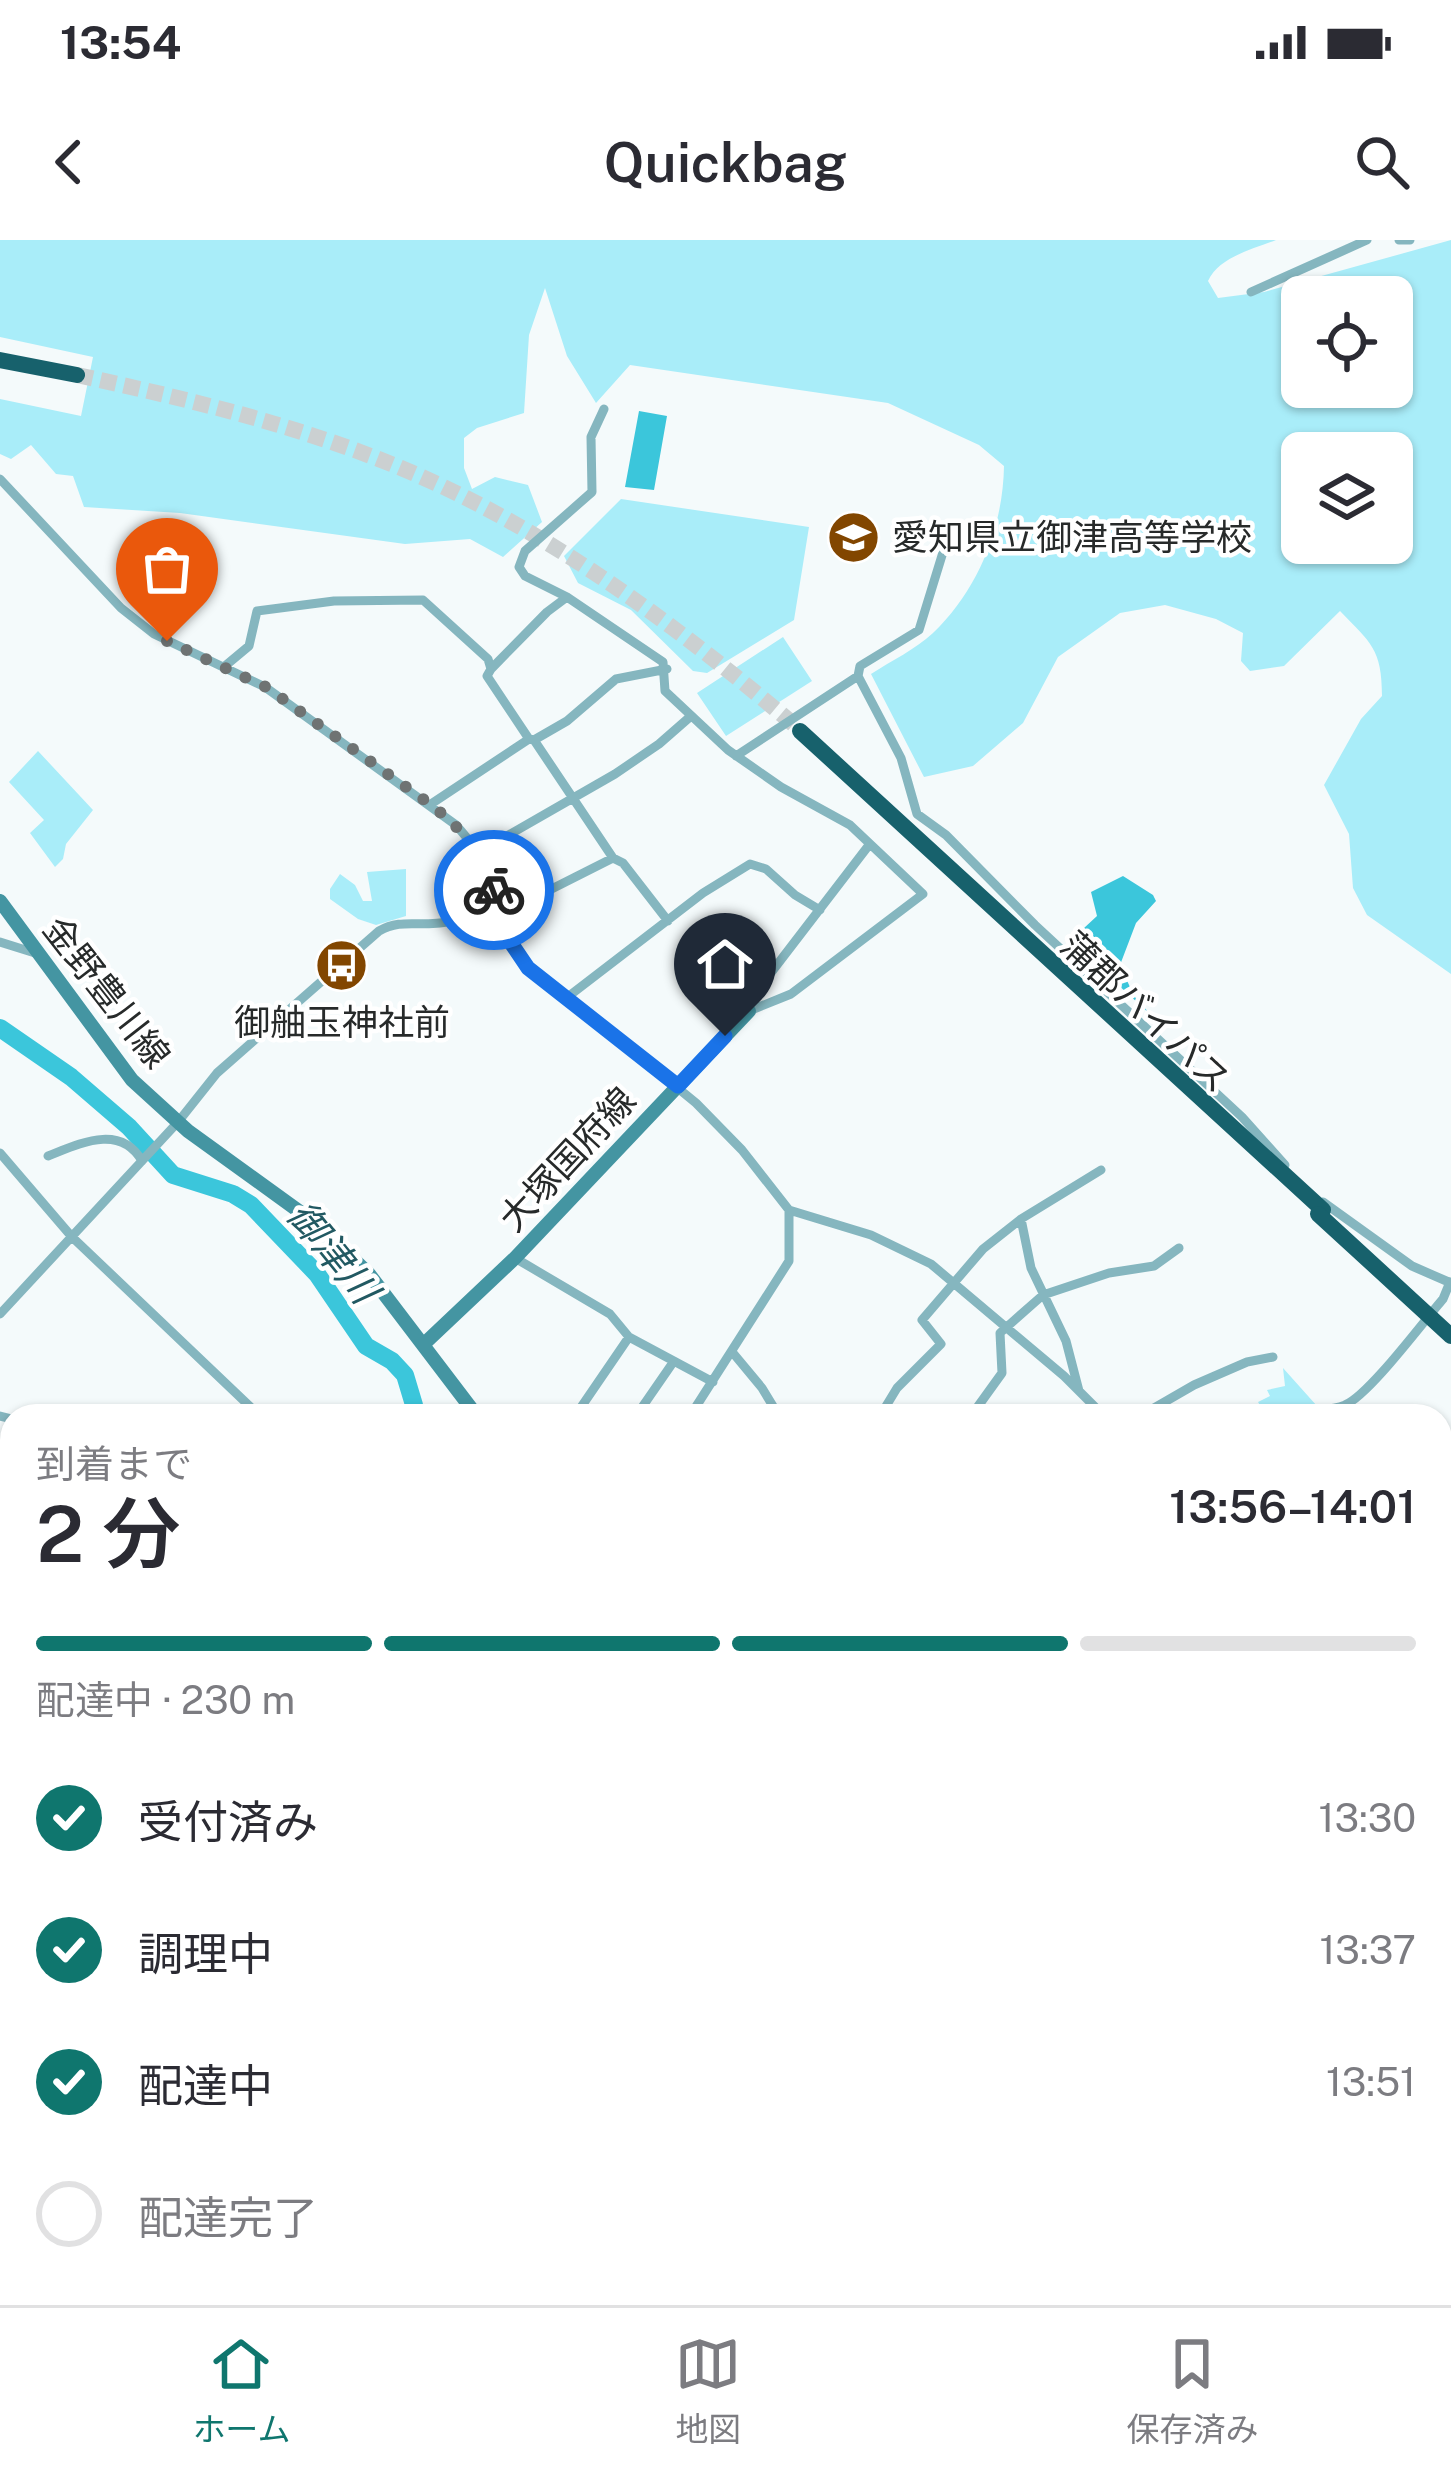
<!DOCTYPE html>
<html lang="ja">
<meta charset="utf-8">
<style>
:root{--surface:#fff;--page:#f2f2f3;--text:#2b2b33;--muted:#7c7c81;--line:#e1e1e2;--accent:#0f766e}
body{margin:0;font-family:"Public Sans","Noto Sans JP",sans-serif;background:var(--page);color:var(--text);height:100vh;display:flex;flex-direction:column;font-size:45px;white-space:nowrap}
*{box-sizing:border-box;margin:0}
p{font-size:39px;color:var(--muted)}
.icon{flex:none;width:66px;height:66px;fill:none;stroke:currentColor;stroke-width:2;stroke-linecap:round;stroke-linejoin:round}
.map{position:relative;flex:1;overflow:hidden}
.drawer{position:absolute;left:0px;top:1164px;width:1452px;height:903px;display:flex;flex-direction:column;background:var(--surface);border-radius:36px 36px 0 0;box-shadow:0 3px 9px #0004}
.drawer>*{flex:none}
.tools{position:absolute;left:1281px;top:36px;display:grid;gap:24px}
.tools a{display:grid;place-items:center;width:132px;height:132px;border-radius:18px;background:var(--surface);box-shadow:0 3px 9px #0004;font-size:60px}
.pin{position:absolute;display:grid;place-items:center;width:102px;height:102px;color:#fff;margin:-123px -51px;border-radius:50% 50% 50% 0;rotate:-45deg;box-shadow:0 0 12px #0007}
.pin .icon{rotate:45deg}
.courier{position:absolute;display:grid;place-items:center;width:120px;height:120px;margin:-60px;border:9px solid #1a73e8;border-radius:50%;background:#fff;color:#222;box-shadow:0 3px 15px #0007}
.overview em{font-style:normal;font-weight:600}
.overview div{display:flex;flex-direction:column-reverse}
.overview{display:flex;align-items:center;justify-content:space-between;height:204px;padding:0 36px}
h1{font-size:78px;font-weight:600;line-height:90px}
.bar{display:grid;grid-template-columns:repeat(4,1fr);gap:18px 12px;align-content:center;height:144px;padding:0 36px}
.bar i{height:15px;border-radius:9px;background:var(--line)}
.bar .active{background:var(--accent)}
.bar p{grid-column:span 4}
ol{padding:0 36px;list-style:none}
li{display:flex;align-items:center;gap:36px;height:132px}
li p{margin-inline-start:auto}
li .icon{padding:12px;border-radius:50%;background:var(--accent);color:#fff;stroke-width:4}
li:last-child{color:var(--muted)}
li i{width:66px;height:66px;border:6px solid var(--line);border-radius:50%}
.status{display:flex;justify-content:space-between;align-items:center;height:84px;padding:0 60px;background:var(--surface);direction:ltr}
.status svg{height:33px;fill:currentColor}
header{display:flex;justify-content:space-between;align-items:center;height:156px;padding:0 36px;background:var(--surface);font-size:54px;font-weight:600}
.menu{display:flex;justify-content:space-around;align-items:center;height:168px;border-top:3px solid var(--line);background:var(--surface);font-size:33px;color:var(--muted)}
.menu a{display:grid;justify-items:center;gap:6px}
.menu .active{color:var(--accent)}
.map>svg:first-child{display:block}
</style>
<div class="status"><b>13:54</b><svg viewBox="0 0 49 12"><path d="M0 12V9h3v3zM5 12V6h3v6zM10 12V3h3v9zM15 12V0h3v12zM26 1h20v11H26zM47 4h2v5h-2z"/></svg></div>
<header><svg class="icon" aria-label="back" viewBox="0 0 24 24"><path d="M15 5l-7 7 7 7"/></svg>Quickbag<svg class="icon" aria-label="search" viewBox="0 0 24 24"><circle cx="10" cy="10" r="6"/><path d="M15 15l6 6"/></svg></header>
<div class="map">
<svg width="1451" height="2065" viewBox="0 0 1451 2065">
<rect width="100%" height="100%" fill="#f4fafb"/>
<path fill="#a9edf9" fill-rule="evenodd" d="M0 0H1276C1253 9 1219 17 1208 41L1218 58 1264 52 1451 0V734L1367 675 1353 648 1349 594 1324 545 1361 479 1382 456C1382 409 1371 403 1340 371L1284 426 1250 431 1241 421 1243 393 1216 379 1165 365 1120 373 1058 417 1023 483 973 526 924 537 871 434C891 421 916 409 933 393 978 350 1003 288 1004 226L979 205 888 163 630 125 596 163 567 116 545 48 529 95 524 173 477 188 464 198V228L472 249 495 237 528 245 542 282 503 317 470 299 405 304 180 273 84 267 73 236 56 234 31 205 11 219 0 214V159L81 176 93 117 0 97ZM1302 57H1392V147H1302ZM1302 213H1392V303H1302Z
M621 259 809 287 794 380 707 433 693 431 631 370 578 343 564 316Z
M783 397 812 441 726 496 697 453Z
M38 511 93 570 66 604 63 619 55 627 30 593 44 580 9 542Z
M406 629V676L376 685 358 679 330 659V649L340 634 355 645 363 661H372L367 632Z
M1283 1128 1317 1166 1282 1176 1273 1166 1264 1172 1258 1162 1270 1156 1267 1150 1285 1146Z"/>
<path fill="#3bc6db" d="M639 171 667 176 654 250 625 247Z
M1123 636 1153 655 1156 661 1136 683 1120 725 1134 756 1150 774 1070 701 1097 676 1091 652Z"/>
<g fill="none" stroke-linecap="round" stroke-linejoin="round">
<path stroke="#3bc6db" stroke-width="3" d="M1448 1458 1451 1462
M478 2055 490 2065"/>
<path stroke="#3bc6db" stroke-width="18" d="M0 788 71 837 129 887 173 935 233 954 251 965 317 1034 366 1106 392 1121 405 1135 414 1165 412 1176
M747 2065 748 2055"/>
<path stroke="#cbd0d1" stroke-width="16" stroke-dasharray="16 8" stroke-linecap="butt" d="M77 135C173 156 268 178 360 212 525 272 667 377 799 489"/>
<path stroke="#85b6bf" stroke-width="9" d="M1399 0H1410
M1251 52 1367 0
M604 169 591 197 592 252 525 311 519 327 525 336 567 357 663 422 665 451 728 510 781 547 850 585 923 654 791 754 749 771
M0 239 121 368 154 394 265 447 456 585C469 600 482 615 489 634 500 663 501 692 519 718L696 863 742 910 789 970 871 995 931 1024 1064 1136 1104 1176
M225 426 249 406 257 371 334 361 423 360 488 419 491 429 487 436 529 499 534 500 613 618 623 623 668 681
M491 429 547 372 567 357
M858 436 901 518 917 574 946 595 1035 685 1242 877 1285 925
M534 500 567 481 616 439 667 429
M736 516 858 436 860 426 919 390 948 296
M431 564 529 499
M479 612 615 534 659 504 691 476
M500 675 613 618
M0 702 35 713
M565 759 703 653 750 624 766 629 795 655 820 670
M749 770 770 734 869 605
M0 913 72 997 260 1176
M48 916C79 904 120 883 142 921
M1323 962 1412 1026 1451 1043
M1021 979 1031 1028 1066 1101 1079 1151
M515 1018 610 1074 629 1097 713 1142
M0 1074 178 882 217 833 379 691C400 679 417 686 440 683 460 681 478 666 496 656
M733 1113 762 1148 779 1176
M0 1176 12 1179
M575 1176 629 1097
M636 1176 674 1121
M690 1176 789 1021V970
M880 1176 897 1148 941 1104 922 1080 983 1009 1021 979 1101 930
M971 1176 1002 1133 1000 1093 1043 1055 1109 1033 1154 1026 1179 1008
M1103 1176 1142 1175 1194 1145 1247 1122 1273 1117
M1289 1176C1307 1166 1327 1173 1345 1165 1369 1155 1423 1082 1443 1059L1450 1042
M0 1230 12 1220
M1449 1296 1451 1272
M0 1371 12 1381
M1440 1375H1451
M1440 1456 1451 1448
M0 1457 12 1470
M0 1870 12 1859
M0 1951 12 1952
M0 1978 12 1972
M70 2055 75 2065
M560 2055 567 2065
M768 2055V2065
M798 2055 804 2065
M431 2065 440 2055"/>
<path stroke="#4495a2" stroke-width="14" d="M0 661 132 840 188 891 318 985 369 1034 477 1176
M425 1103 515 1018 749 771
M1440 1333H1451
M0 1841 12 1842
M1352 2055 1359 2065"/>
<path stroke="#17616c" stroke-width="16" d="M0 120 77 135
M800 491 1323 970"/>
<path stroke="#17616c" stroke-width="16" d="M1318 974 1451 1096"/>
</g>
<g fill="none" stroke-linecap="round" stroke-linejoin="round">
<path stroke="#6f7373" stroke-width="12" stroke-dasharray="0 21.6" d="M167 401 266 447 430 564C461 588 482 612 494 650"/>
<path stroke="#1a73e8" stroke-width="15" d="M494 650 505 694 528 728 678 846 725 796"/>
</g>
<defs>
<symbol id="school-disc" viewBox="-11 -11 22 22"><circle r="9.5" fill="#824600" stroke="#fff"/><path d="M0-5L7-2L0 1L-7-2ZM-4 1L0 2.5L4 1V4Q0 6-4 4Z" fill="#fff"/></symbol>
<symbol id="bus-disc" viewBox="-11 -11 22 22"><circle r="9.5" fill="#824600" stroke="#fff"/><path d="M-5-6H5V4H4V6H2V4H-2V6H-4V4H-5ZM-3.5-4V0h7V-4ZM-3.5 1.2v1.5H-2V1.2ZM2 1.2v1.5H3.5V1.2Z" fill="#fff"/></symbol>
</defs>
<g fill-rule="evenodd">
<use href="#school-disc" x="824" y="268" width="59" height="59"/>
<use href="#bus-disc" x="312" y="696" width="59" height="59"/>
</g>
<g text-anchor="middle" stroke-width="9" stroke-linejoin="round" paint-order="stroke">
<g font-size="36" fill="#272a2a" stroke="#fff" text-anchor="start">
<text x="892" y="310">愛知県立御津高等学校</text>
<text x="342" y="795" text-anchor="middle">御舳玉神社前</text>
</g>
<g font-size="36" fill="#272a2a" stroke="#fff">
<text transform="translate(107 752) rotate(52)" y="13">金野豊川線</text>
<text transform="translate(1146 772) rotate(43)" y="13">蒲郡バイパス</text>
<text transform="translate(567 919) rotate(-47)" y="13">大塚国府線</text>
</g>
<g font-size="39" font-style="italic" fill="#225962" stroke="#fff">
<text transform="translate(333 1012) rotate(51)" y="14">御津川</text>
</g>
</g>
</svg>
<div class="tools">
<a><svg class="icon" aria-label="locate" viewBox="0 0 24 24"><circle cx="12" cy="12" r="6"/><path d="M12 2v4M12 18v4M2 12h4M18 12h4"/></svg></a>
<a><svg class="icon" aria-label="layers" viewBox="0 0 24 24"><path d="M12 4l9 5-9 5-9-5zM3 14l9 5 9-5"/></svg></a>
</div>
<div class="pin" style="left:167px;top:401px;background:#ea580c"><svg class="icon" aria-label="bag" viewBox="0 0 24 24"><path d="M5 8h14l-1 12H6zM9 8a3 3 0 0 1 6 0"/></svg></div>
<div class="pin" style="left:725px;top:796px;background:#1f2937"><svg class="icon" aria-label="home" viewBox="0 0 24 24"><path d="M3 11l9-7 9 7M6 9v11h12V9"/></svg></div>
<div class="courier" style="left:494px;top:650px"><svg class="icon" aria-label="bike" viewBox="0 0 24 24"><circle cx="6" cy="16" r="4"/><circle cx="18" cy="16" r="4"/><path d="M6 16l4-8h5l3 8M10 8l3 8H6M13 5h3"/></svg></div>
<section class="drawer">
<div class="overview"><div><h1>2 分</h1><p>到着まで</p></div><em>13:56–14:01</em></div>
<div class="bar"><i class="active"></i><i class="active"></i><i class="active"></i><i></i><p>配達中 · 230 m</p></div>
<ol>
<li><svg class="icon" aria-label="check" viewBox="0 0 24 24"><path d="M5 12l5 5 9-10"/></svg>受付済み<p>13:30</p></li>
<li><svg class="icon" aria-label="check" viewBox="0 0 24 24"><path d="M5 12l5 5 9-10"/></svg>調理中<p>13:37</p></li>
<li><svg class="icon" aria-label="check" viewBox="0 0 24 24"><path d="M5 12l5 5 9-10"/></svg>配達中<p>13:51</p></li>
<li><i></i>配達完了</li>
</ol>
</section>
</div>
<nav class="menu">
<a class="active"><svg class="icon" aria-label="home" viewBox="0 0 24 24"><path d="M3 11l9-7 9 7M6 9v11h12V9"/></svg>ホーム</a>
<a><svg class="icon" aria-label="map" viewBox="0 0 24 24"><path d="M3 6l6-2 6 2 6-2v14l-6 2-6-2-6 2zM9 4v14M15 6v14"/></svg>地図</a>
<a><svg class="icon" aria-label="saved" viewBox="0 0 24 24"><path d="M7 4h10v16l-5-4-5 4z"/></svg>保存済み</a>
</nav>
